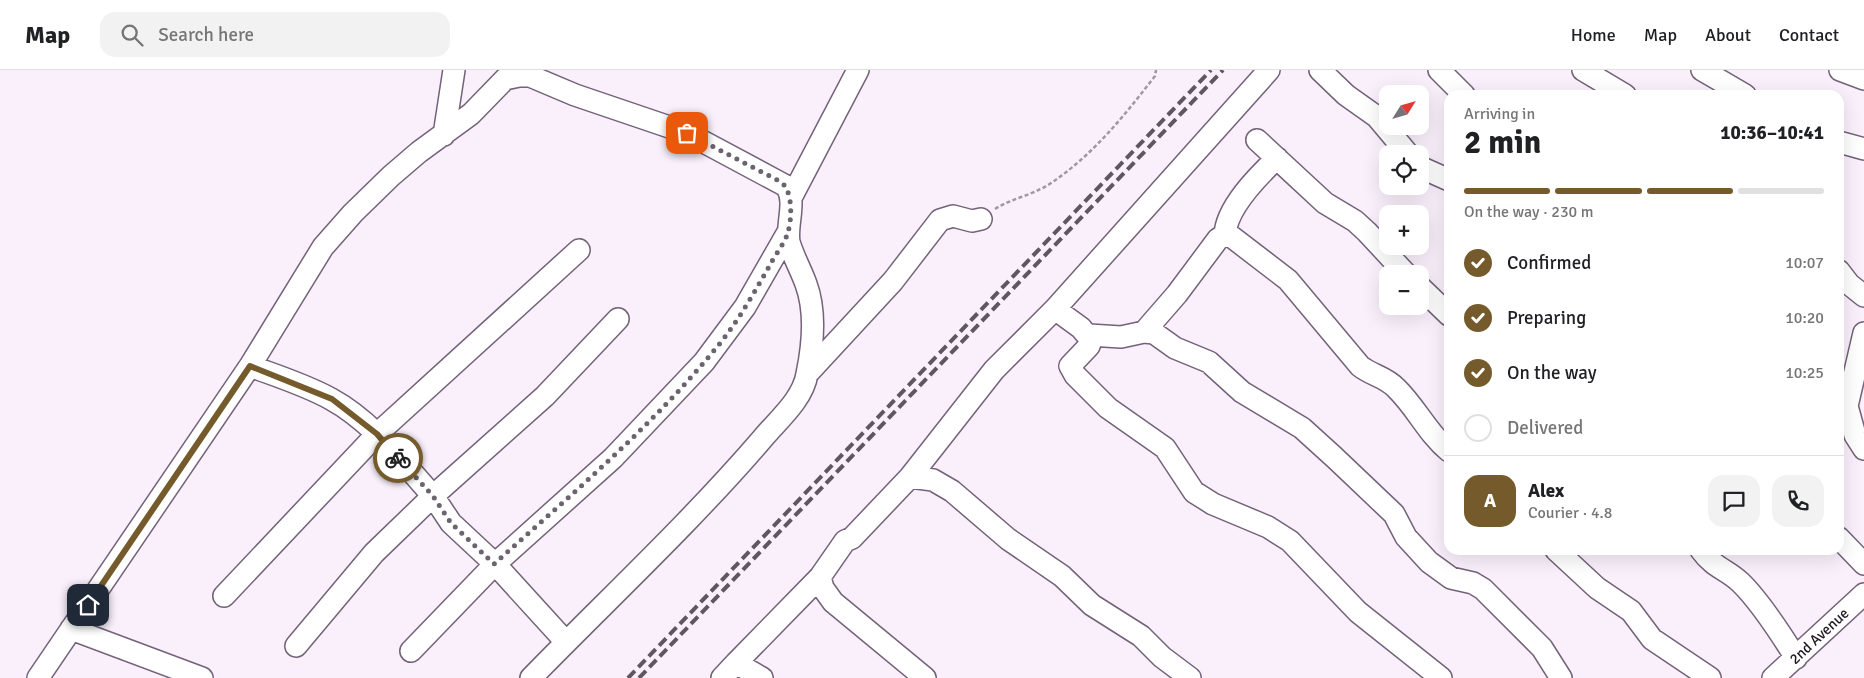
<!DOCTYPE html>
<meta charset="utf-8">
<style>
:root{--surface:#fff;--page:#f2f2f2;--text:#202124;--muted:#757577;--line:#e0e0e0;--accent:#755a2c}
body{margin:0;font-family:Signika,sans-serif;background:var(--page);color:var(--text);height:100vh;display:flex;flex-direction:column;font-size:19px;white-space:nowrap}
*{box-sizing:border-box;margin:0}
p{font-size:16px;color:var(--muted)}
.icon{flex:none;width:28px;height:28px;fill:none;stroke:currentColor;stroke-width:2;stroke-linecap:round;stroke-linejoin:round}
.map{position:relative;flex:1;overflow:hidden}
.panel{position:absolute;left:1444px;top:20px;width:400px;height:465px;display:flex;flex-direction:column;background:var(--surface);border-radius:15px;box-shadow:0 5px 20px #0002}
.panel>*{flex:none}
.needle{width:32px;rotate:53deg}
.tools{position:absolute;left:1379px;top:15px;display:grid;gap:10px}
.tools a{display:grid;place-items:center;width:50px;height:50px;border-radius:10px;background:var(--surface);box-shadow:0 5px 20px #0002;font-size:25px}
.pin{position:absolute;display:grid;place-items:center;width:42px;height:42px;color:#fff;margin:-21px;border-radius:10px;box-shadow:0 2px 8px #0006}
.courier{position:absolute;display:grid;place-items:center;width:50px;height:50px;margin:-25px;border:4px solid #755a2c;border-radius:50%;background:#fff;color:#222;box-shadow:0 1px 6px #0007}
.headline em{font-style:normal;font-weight:800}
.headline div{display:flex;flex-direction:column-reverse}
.headline{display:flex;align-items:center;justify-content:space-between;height:85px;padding:0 20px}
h1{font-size:32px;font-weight:800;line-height:38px}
.bar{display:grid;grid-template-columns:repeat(4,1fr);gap:8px 5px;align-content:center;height:60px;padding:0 20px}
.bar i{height:6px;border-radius:4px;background:var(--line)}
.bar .active{background:var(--accent)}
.bar p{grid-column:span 4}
.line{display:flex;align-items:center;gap:12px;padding:0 20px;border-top:1px solid var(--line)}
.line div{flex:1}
.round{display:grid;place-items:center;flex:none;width:52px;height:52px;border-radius:15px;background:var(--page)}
ol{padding:0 20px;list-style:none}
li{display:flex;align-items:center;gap:15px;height:55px}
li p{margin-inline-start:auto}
li .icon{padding:5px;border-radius:50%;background:var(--accent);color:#fff;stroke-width:4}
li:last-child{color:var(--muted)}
li i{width:28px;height:28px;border:2px solid var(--line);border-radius:50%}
header{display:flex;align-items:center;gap:30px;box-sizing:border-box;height:70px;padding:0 25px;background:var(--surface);border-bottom:1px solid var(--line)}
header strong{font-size:24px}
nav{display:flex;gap:28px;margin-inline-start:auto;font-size:18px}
.search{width:350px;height:45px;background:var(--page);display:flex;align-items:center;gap:12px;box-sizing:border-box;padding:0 18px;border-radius:15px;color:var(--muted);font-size:19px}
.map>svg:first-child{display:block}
</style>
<header>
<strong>Map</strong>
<div class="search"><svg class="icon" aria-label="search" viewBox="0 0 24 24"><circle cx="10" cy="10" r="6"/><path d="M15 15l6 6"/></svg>Search here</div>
<nav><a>Home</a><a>Map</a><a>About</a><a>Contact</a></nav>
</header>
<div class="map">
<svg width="1864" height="608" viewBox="0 0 1864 608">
<rect width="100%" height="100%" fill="#f9f0fb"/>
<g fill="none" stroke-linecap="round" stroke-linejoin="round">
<defs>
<path id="minor" d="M1320 0 1346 25 1377 47 1408 84
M1439 0 1464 25
M1583 0 1625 25
M1702 0 1745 25
M1840 0 1864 9
M444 65 454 0
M1257 70 1325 133 1355 151 1367 162 1406 204
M1839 72 1864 79
M1420 97 1449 110
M791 128 858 0
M1225 165C1226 138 1258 106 1277 88
M1839 201 1849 214 1864 226
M1420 217 1449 245
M1055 239 1081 258 1091 270 1089 276 1070 296 1075 305 1108 338 1165 378 1194 422 1213 434 1268 457 1290 471 1358 542 1441 608
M1144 262 1177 224 1218 169 1225 165 1232 167 1288 210 1360 296C1371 305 1386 307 1396 318 1416 337 1428 364 1449 381
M1864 263 1847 336 1855 365 1864 379
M1089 265 1121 267 1144 262 1154 263 1175 278 1209 292 1242 322 1302 358 1334 387 1394 444 1406 467 1429 492 1451 508 1473 513 1483 519 1542 578 1561 608
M250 296C277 306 306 315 331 329 373 352 402 392 433 426L374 483 296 576
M807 304 893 211 940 150 953 146 972 151 981 149
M910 407 933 410 952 421 1008 469 1062 506 1092 535 1141 566 1162 587 1190 608
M1839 468 1864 494
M1556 480 1597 518 1631 541 1652 569 1710 608
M1701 480C1714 498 1726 499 1740 512 1760 531 1781 564 1796 588
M224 526 377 364 579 180
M71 559 202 608
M566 572 495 494 451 453 433 426 545 326 618 249
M411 581 495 494 613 388 704 292 745 237 788 162
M736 593 820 507
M38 608 250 296 323 177 353 143 391 106 419 82 471 44 505 9 519 6H530L575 25 687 63 786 116C797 131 786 154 789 172 793 186 801 200 806 214 816 241 813 275 807 304 803 329 779 349 763 368 690 453 608 529 531 608
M722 608 736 593 762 608
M925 608 833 532 823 518 820 507 845 471 852 468 910 407 994 300 1055 239 1269 0
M1773 608 1864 524"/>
</defs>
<use href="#minor" stroke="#74617a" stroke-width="24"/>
<path stroke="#9f97a1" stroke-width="2.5" stroke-dasharray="4 2.5" stroke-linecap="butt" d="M995 139C1012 128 1034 125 1051 113 1093 85 1124 46 1155 6L1156 0"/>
<use href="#minor" stroke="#fff" stroke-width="21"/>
<path stroke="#5f5661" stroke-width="4" stroke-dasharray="10 5" stroke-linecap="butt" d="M628 608 1211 0
M639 608 1223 0"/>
</g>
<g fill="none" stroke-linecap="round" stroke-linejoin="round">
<path stroke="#6b636d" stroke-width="5" stroke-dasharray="0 9" d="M398 388 433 426 451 453 494 494C573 423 655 354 721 272 740 248 755 221 770 195 775 185 785 173 788 162 792 148 793 121 781 112L687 63"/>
<path stroke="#755a2c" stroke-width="6" d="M88 535 250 296 332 329 377 364 398 388"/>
</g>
<g text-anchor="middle" stroke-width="5" stroke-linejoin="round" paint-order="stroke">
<g font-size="15" fill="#1f1721" stroke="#fff">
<text transform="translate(1819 566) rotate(-43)" y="5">2nd Avenue</text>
</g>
</g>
</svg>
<div class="tools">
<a><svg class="needle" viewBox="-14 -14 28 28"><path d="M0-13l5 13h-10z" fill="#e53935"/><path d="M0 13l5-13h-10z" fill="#757577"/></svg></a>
<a><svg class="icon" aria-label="locate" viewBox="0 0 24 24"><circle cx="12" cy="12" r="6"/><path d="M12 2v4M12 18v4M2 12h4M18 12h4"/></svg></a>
<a>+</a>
<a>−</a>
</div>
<div class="pin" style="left:687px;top:63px;background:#ea580c"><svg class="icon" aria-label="bag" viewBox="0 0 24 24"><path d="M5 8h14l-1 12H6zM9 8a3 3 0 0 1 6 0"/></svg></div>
<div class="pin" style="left:88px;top:535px;background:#1f2937"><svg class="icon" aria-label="home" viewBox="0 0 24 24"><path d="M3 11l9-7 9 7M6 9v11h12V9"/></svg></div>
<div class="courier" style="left:398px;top:388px"><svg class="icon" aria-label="bike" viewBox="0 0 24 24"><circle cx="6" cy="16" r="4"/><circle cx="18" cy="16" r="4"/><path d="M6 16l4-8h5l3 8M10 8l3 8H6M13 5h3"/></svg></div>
<section class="panel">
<div class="headline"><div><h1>2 min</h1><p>Arriving in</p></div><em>10:36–10:41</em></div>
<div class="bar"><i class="active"></i><i class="active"></i><i class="active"></i><i></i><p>On the way · 230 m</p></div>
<ol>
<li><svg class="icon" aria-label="check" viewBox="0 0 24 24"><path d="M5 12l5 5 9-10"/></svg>Confirmed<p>10:07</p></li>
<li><svg class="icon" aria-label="check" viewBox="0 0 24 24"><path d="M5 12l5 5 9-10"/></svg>Preparing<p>10:20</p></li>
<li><svg class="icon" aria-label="check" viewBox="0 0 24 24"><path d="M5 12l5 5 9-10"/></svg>On the way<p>10:25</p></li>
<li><i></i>Delivered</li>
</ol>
<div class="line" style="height:90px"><b class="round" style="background:var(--accent);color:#fff">A</b><div><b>Alex</b><p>Courier · 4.8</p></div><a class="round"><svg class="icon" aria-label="chat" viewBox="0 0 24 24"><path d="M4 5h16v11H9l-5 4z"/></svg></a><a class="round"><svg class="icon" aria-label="phone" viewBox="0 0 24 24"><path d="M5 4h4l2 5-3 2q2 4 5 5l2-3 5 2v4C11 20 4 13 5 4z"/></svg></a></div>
</section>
</div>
